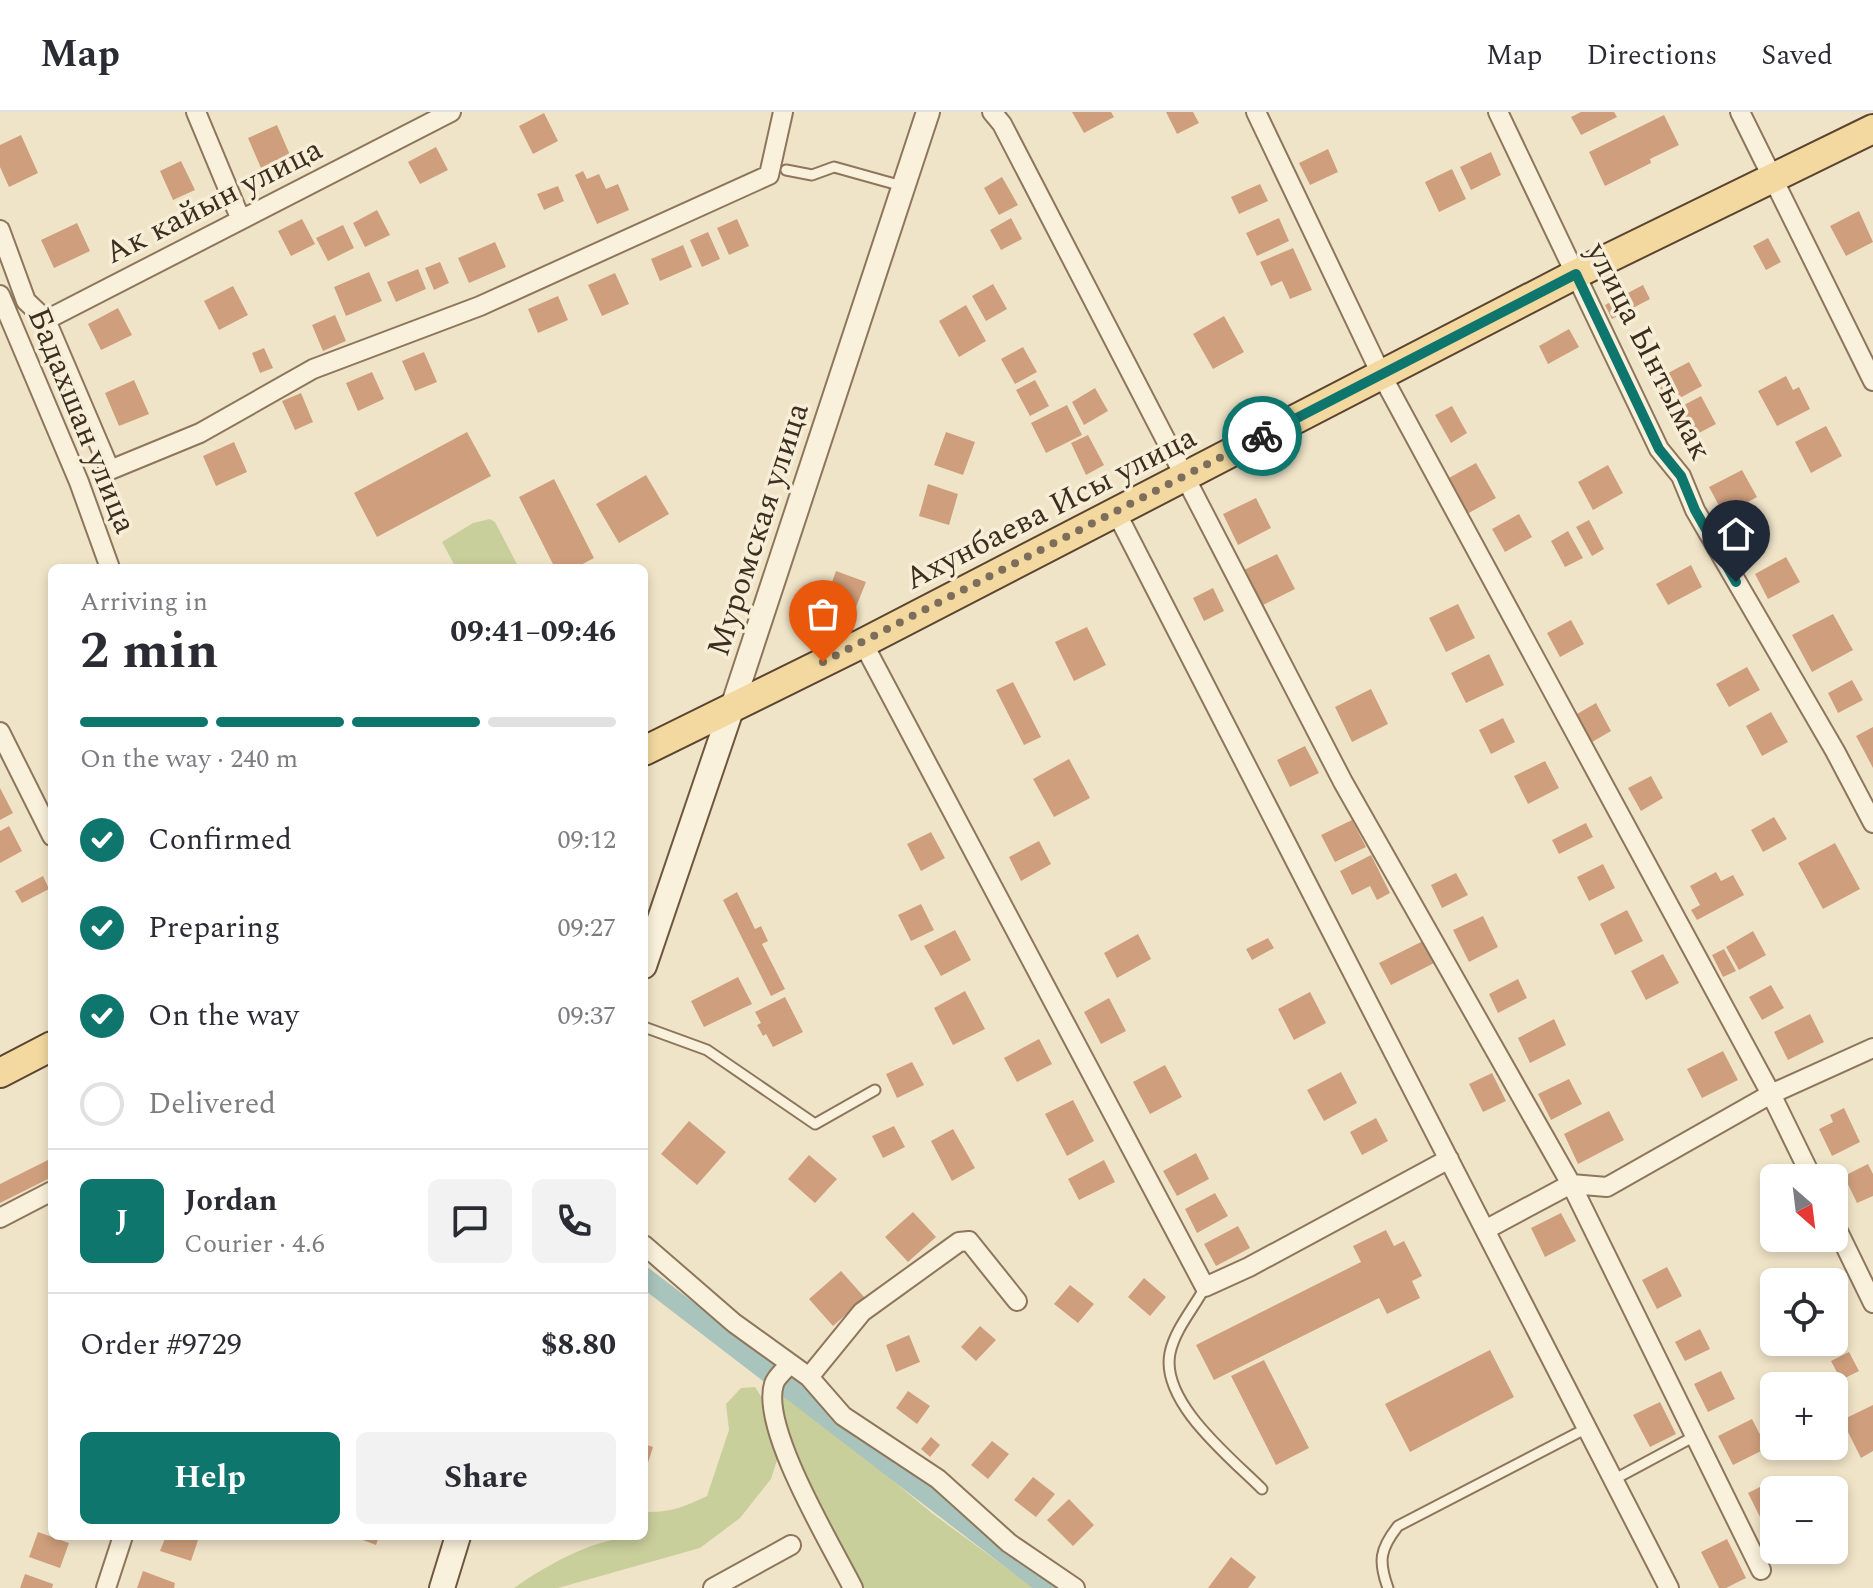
<!DOCTYPE html>
<meta charset="utf-8">
<style>
:root{--surface:#fff;--page:#f2f2f3;--text:#2b2b33;--muted:#7c7c81;--line:#e1e1e2;--accent:#0f766e}
body{margin:0;font-family:Spectral,serif;background:var(--page);color:var(--text);height:100vh;display:flex;flex-direction:column;font-size:30px;white-space:nowrap}
*{box-sizing:border-box;margin:0}
p{font-size:26px;color:var(--muted)}
.icon{flex:none;width:44px;height:44px;fill:none;stroke:currentColor;stroke-width:2;stroke-linecap:round;stroke-linejoin:round}
.map{position:relative;flex:1;overflow:hidden}
.details{position:absolute;left:48px;top:452px;width:600px;height:976px;display:flex;flex-direction:column;background:var(--surface);border-radius:12px;box-shadow:0 4px 12px #0003}
.details>*{flex:none}
.needle{width:52px;rotate:152deg}
.tools{position:absolute;left:1760px;top:1052px;display:grid;gap:16px}
.tools a{display:grid;place-items:center;width:88px;height:88px;border-radius:12px;background:var(--surface);box-shadow:0 4px 12px #0003;font-size:40px}
.pin{position:absolute;display:grid;place-items:center;width:68px;height:68px;color:#fff;margin:-82px -34px;border-radius:50% 50% 50% 0;rotate:-45deg;box-shadow:0 0 8px #0007}
.pin .icon{rotate:45deg}
.courier{position:absolute;display:grid;place-items:center;width:80px;height:80px;margin:-40px;border:6px solid #0f766e;border-radius:50%;background:#fff;color:#222;box-shadow:0 2px 10px #0007}
.headline em{font-style:normal;font-weight:700}
.headline div{display:flex;flex-direction:column-reverse}
.headline{display:flex;align-items:center;justify-content:space-between;height:136px;padding:0 32px}
h1{font-size:52px;font-weight:700;line-height:60px}
.bar{display:grid;grid-template-columns:repeat(4,1fr);gap:12px 8px;align-content:center;height:96px;padding:0 32px}
.bar i{height:10px;border-radius:6px;background:var(--line)}
.bar .current{background:var(--accent)}
.bar p{grid-column:span 4}
.line{display:flex;align-items:center;gap:20px;padding:0 32px;border-top:2px solid var(--line)}
.line div{flex:1}
.round{display:grid;place-items:center;flex:none;width:84px;height:84px;border-radius:12px;background:var(--page)}
ol{padding:0 32px;list-style:none}
li{display:flex;align-items:center;gap:24px;height:88px}
li p{margin-inline-start:auto}
li .icon{padding:8px;border-radius:50%;background:var(--accent);color:#fff;stroke-width:4}
li:last-child{color:var(--muted)}
li i{width:44px;height:44px;border:4px solid var(--line);border-radius:50%}
.button{display:flex;gap:16px;margin-top:auto;padding:16px 32px}
.button a{flex:1;height:92px;border-radius:12px;background:var(--accent);color:#fff;font-size:32px;font-weight:700;line-height:92px;text-align:center}
.button a+a{background:var(--page);color:var(--text)}
header{display:flex;align-items:center;gap:48px;box-sizing:border-box;height:112px;padding:0 40px;background:var(--surface);border-bottom:2px solid var(--line)}
header strong{font-size:38px}
nav{display:flex;gap:44px;margin-inline-start:auto;font-size:28px}
.map>svg:first-child{display:block}
</style>
<header>
<strong>Map</strong>
<nav><a>Map</a><a>Directions</a><a>Saved</a></nav>
</header>
<div class="map">
<svg width="1873" height="1476" viewBox="0 0 1873 1476">
<rect width="100%" height="100%" fill="#f0e4c8"/>
<path fill="#c9cf9b" d="M490 407 495 410 519 456H456L442 430 473 411Z
M755 1275 764 1289 778 1345 771 1367 740 1406 700 1436 558 1476H514C551 1450 599 1424 644 1424V1400C668 1401 685 1395 707 1384L729 1318 726 1292 741 1276Z
M782 1276 933 1402 1034 1476H860C828 1413 782 1348 782 1276Z"/>
<g fill="none" stroke-linecap="round" stroke-linejoin="round">
<path stroke="#a9c4bc" stroke-width="20" d="M644 1165 1049 1476"/>
</g>
<path fill="#cf9f7d" d="M1072 0H1111L1114 5 1084 21Z
M1166 0H1193L1199 11 1177 22Z
M1581 0H1614L1617 5 1581 23 1571 5Z
M544 1 558 29 533 42 519 14Z
M1664 3 1679 33 1650 47 1651 51 1605 74 1589 40Z
M277 13 290 43 261 56 248 26Z
M21 23 38 61 9 75 0 55V33Z
M436 35 448 58 420 72 408 50Z
M1328 37 1338 60 1310 73 1299 51Z
M1491 40 1501 63 1471 78 1460 55Z
M181 49 195 78 173 88 160 59Z
M1452 57 1466 87 1439 100 1425 70Z
M583 59 587 67 599 62 606 77 618 72 629 98 597 112 575 63Z
M1002 65 1018 93 999 103 984 76Z
M1260 72 1268 89 1239 102 1231 85Z
M558 74 564 89 544 98 537 82Z
M377 98 390 123 365 135 353 111Z
M1859 99 1873 130 1846 144 1830 114Z
M1011 106 1022 127 1001 138 990 118Z
M1279 106 1289 129 1257 144 1246 121Z
M302 107 315 132 291 144 278 119Z
M737 107 749 134 729 143 717 116Z
M77 111 90 139 54 156 41 128Z
M343 113 354 136 328 149 316 126Z
M708 120 720 147 702 155 690 128Z
M1768 126 1781 150 1766 158 1753 134Z
M495 130 506 155 469 171 458 146Z
M683 133 692 155 660 169 651 147Z
M1293 136 1312 178 1290 187 1282 169 1271 174 1260 150Z
M440 150 449 171 434 178 425 156Z
M418 157 426 177 396 190 387 170Z
M369 160 382 189 346 204 334 175Z
M615 161 629 192 602 204 588 173Z
M993 172 1007 197 986 209 972 184Z
M1643 173 1650 187 1612 207 1605 193Z
M233 174 248 203 219 218 204 189Z
M558 184 568 208 538 221 528 197Z
M966 193 986 229 959 245 939 209Z
M118 196 132 223 101 238 88 212Z
M335 203 346 229 323 239 312 213Z
M1224 204 1244 240 1213 257 1193 222Z
M1569 217 1579 235 1548 252 1539 234Z
M1023 235 1037 260 1015 272 1001 247Z
M264 236 273 256 260 261 252 241Z
M424 240 437 270 415 279 402 249Z
M1689 250 1702 274 1665 294 1653 269Z
M372 260 384 287 358 299 346 271Z
M1786 264 1793 278 1799 275 1810 297 1777 314 1758 279Z
M134 268 149 302 119 314 105 281Z
M1035 268 1049 294 1030 304 1016 278Z
M1095 276 1108 299 1084 313 1072 290Z
M301 281 313 310 295 318 282 289Z
M1701 284 1716 312 1684 329 1669 301Z
M1067 293 1082 323 1046 341 1031 311Z
M1452 294 1467 321 1451 331 1435 303Z
M1826 314 1842 344 1811 361 1795 330Z
M467 320 491 364 377 425 354 381Z
M946 320 975 330 963 363 934 353Z
M1088 323 1104 353 1086 363 1071 331Z
M234 330 247 360 216 374 203 344Z
M1476 351 1496 386 1467 402 1447 367Z
M1608 353 1623 381 1593 398 1578 370Z
M1742 358 1757 385 1724 403 1709 375Z
M646 363 669 402 619 431 596 392Z
M554 367 594 446 575 456H555L519 385Z
M928 372 958 382 949 413 919 404Z
M1256 386 1271 416 1238 433 1223 402Z
M1519 402 1532 425 1505 440 1492 417Z
M1589 408 1604 437 1592 444 1576 415Z
M1568 419 1583 446 1565 455 1551 429Z
M1277 442 1295 477 1261 494 1244 458Z
M1786 445 1800 470 1768 487 1755 462Z
M1691 453 1702 475 1668 493 1656 472Z
M836 459 866 470 856 495 827 484Z
M1213 476 1224 499 1204 509 1193 486Z
M1458 492 1475 526 1446 540 1429 506Z
M1833 502 1853 538 1812 560 1792 523Z
M1571 508 1584 532 1560 545 1547 521Z
M1087 515 1106 553 1074 569 1055 530Z
M1489 542 1504 573 1466 591 1451 561Z
M1747 555 1760 578 1729 595 1716 572Z
M1852 568 1863 588 1838 601 1828 581Z
M1013 570 1041 625 1024 633 996 578Z
M1371 577 1388 612 1352 630 1335 595Z
M1596 591 1611 619 1592 630 1577 602Z
M1771 600 1788 630 1762 644 1746 614Z
M1503 606 1515 630 1491 642 1479 618Z
M1873 615V656L1856 624Z
M1305 634 1319 661 1290 675 1277 648Z
M1069 647 1090 686 1054 705 1033 667Z
M1545 649 1559 676 1528 692 1514 664Z
M1651 664 1663 686 1641 699 1628 676Z
M0 676 13 701 0 708Z
M1774 705 1787 727 1763 740 1751 718Z
M1352 708 1366 735 1335 750 1321 723Z
M1586 711 1593 725 1559 742 1552 728Z
M9 714 22 739 0 751V719Z
M931 720 945 746 921 759 907 732Z
M1039 729 1051 752 1021 769 1009 745Z
M1835 731 1860 777 1823 797 1798 751Z
M1371 743 1390 781 1377 788 1370 774 1352 783 1340 759Z
M1603 752 1615 776 1589 789 1577 765Z
M1716 760 1721 769 1733 763 1744 783 1697 808 1691 798 1700 793 1690 774Z
M1456 761 1468 783 1442 796 1431 773Z
M43 764 49 777 22 791 15 779Z
M737 780 755 817 761 814 768 829 762 832 785 877 771 884 723 788Z
M921 792 934 818 911 829 898 803Z
M1627 798 1643 829 1615 843 1600 812Z
M1483 804 1498 835 1469 850 1453 818Z
M955 818 971 848 941 864 924 834Z
M1753 819 1766 843 1739 858 1726 835Z
M1138 822 1151 847 1117 866 1104 841Z
M1268 826 1274 836 1252 848 1246 837Z
M1425 828 1436 850 1391 873 1379 851Z
M1724 837 1736 859 1723 865 1712 843Z
M1663 842 1679 871 1646 888 1631 859Z
M738 865 752 892 704 915 691 889Z
M1518 867 1527 886 1498 901 1489 882Z
M1771 873 1784 896 1762 908 1749 885Z
M965 879 985 917 953 933 934 896Z
M1310 880 1326 911 1294 928 1278 897Z
M785 885 803 920 773 935 766 922 763 924 757 913 761 911 755 900Z
M1109 886 1126 919 1101 932 1084 900Z
M1810 902 1824 930 1788 948 1774 920Z
M1554 907 1566 933 1530 951 1518 926Z
M1039 927 1052 952 1017 970 1004 946Z
M1723 939 1738 968 1702 986 1687 957Z
M912 950 924 973 897 986 886 962Z
M1165 953 1182 985 1150 1002 1133 970Z
M1341 960 1357 991 1324 1009 1307 978Z
M1492 961 1506 989 1483 1000 1469 972Z
M1569 967 1582 992 1551 1008 1538 982Z
M1073 988 1094 1029 1067 1044 1045 1002Z
M1844 996 1860 1030 1832 1044 1819 1017 1833 1010 1830 1003Z
M1609 999 1624 1028 1578 1052 1564 1022Z
M1376 1006 1388 1029 1362 1043 1350 1020Z
M689 1009 726 1040 697 1073 661 1042Z
M894 1014 905 1035 883 1046 872 1024Z
M953 1017 975 1056 952 1069 931 1029Z
M1196 1041 1209 1067 1177 1084 1163 1059Z
M809 1043 837 1067 815 1091 788 1067Z
M52 1046V1065L0 1091V1072Z
M1104 1048 1115 1070 1079 1088 1068 1067Z
M1868 1052 1873 1062V1084L1857 1091 1844 1064Z
M1215 1081 1228 1104 1197 1121 1185 1097Z
M913 1100 936 1125 908 1150 885 1125Z
M1561 1101 1576 1129 1545 1145 1531 1116Z
M1238 1114 1250 1136 1216 1154 1204 1132Z
M1386 1118 1394 1134 1404 1129 1422 1164 1412 1169 1420 1186 1387 1202 1379 1186 1214 1268 1196 1233 1361 1150 1353 1134Z
M1667 1155 1682 1184 1657 1197 1642 1168Z
M841 1159 865 1186 833 1214 809 1187Z
M1144 1166 1166 1185 1150 1204 1128 1185Z
M1070 1173 1094 1192 1078 1211 1054 1192Z
M980 1214 996 1228 976 1249 961 1235Z
M1700 1217 1710 1237 1685 1249 1675 1230Z
M909 1223 920 1250 896 1260 886 1233Z
M1490 1238 1514 1285 1410 1340 1385 1292Z
M1849 1240 1859 1259 1841 1268 1831 1249Z
M1264 1248 1309 1336 1276 1353 1231 1264Z
M1721 1259 1735 1287 1708 1300 1694 1272Z
M908 1279 930 1294 917 1312 896 1296Z
M1660 1290 1676 1322 1650 1335 1633 1303Z
M1873 1293V1339L1861 1346 1842 1308Z
M1752 1307 1767 1336 1733 1353 1718 1324Z
M931 1325 940 1333 930 1345 921 1337Z
M992 1329 1009 1342 988 1367 971 1353Z
M644 1332 653 1335 645 1360H644Z
M1033 1365 1055 1382 1036 1405 1014 1388Z
M1780 1365 1786 1378H1774V1406L1763 1411 1748 1381Z
M1069 1387 1094 1413 1073 1434 1047 1408Z
M38 1420 69 1431 60 1456 29 1445Z
M166 1424H186L198 1428 191 1449 160 1439Z
M352 1424H379L376 1433Z
M1727 1427 1746 1466 1726 1476H1719L1701 1440Z
M1231 1445 1256 1465 1248 1476H1208Z
M143 1459 175 1471 174 1476H137Z
M25 1462 53 1472 52 1476H20Z"/>
<g fill="none" stroke-linecap="round" stroke-linejoin="round">
<defs>
<path id="service" d="M786 58 812 63 834 55 902 74
M644 915 707 938 815 1012 875 978
M1205 1175C1194 1196 1175 1217 1170 1241 1160 1290 1231 1346 1262 1377
M1613 1368 1695 1324
M1388 1476C1378 1449 1380 1437 1398 1414L1587 1316"/>
<path id="minor" d="M196 0 241 108
M992 0 1002 12 1343 670 1571 1072 1761 1458
M1256 0 1381 262 1771 982 1812 1066
M1498 0 1659 337 1681 364 1695 398 1835 639 1873 711
M1740 0 1873 269
M0 118 26 189 46 208 110 358 200 321 313 257 480 194 769 63 783 0
M0 183 79 370 110 456
M46 208 451 0
M1116 400 1669 1476
M863 531 1205 1175 1249 1155 1449 1047
M0 620 52 724
M0 1106 52 1079
M1834 1111 1873 1191
M1485 1118 1571 1072 1607 1075 1771 982 1873 936
M644 1133 734 1211 809 1265 843 1304 938 1367 1009 1431 1075 1476
M789 1253C785 1258 776 1265 774 1272 760 1316 832 1434 853 1476
M809 1265 862 1200 959 1130 969 1129 1017 1189
M106 1476 123 1424
M713 1476 791 1433"/>
<path id="tertiary" d="M732 595 928 0"/>
<path id="secondary" d="M644 854 732 595
M442 1476 458 1424"/>
<path id="primary" d="M644 639 863 531 1576 162 1873 17
M0 961 52 934"/>
</defs>
<use href="#service" stroke="#8d765c" stroke-width="13"/>
<use href="#minor" stroke="#8d765c" stroke-width="22"/>
<use href="#tertiary" stroke="#8d765c" stroke-width="26"/>
<use href="#secondary" stroke="#6f573f" stroke-width="28"/>
<use href="#primary" stroke="#5b4430" stroke-width="32"/>
<use href="#service" stroke="#faf1dc" stroke-width="9"/>
<use href="#minor" stroke="#faf1dc" stroke-width="18"/>
<use href="#tertiary" stroke="#faf1dc" stroke-width="22"/>
<use href="#secondary" stroke="#faf1dc" stroke-width="24"/>
<use href="#primary" stroke="#f3d9a0" stroke-width="28"/>
</g>
<g fill="none" stroke-linecap="round" stroke-linejoin="round">
<path stroke="#7c6e5b" stroke-width="8" stroke-dasharray="0 14.4" d="M823 550 1262 324"/>
<path stroke="#0f766e" stroke-width="10" d="M1262 324 1576 162 1659 337 1681 364 1695 398 1736 470"/>
</g>
<g text-anchor="middle" stroke-width="7" stroke-linejoin="round" paint-order="stroke">
<g font-size="32" fill="#3d2e20" stroke="#f7eed8">
<text transform="translate(213 88) rotate(-27)" y="11">Ак кайын улица</text>
<text transform="translate(1650 239) rotate(63)" y="11">улица Ынтымак</text>
<text transform="translate(83 308) rotate(68)" y="11">Бадахшан улица</text>
<text transform="translate(1050 395) rotate(-27)" y="11">Ахунбаева Исы улица</text>
<text transform="translate(757 417) rotate(-72)" y="11">Муромская улица</text>
</g>
</g>
</svg>
<div class="tools">
<a><svg class="needle" viewBox="-14 -14 28 28"><path d="M0-13l5 13h-10z" fill="#e53935"/><path d="M0 13l5-13h-10z" fill="#7c7c81"/></svg></a>
<a><svg class="icon" aria-label="locate" viewBox="0 0 24 24"><circle cx="12" cy="12" r="6"/><path d="M12 2v4M12 18v4M2 12h4M18 12h4"/></svg></a>
<a>+</a>
<a>−</a>
</div>
<div class="pin" style="left:823px;top:550px;background:#ea580c"><svg class="icon" aria-label="bag" viewBox="0 0 24 24"><path d="M5 8h14l-1 12H6zM9 8a3 3 0 0 1 6 0"/></svg></div>
<div class="pin" style="left:1736px;top:470px;background:#1f2937"><svg class="icon" aria-label="home" viewBox="0 0 24 24"><path d="M3 11l9-7 9 7M6 9v11h12V9"/></svg></div>
<div class="courier" style="left:1262px;top:324px"><svg class="icon" aria-label="bike" viewBox="0 0 24 24"><circle cx="6" cy="16" r="4"/><circle cx="18" cy="16" r="4"/><path d="M6 16l4-8h5l3 8M10 8l3 8H6M13 5h3"/></svg></div>
<section class="details">
<div class="headline"><div><h1>2 min</h1><p>Arriving in</p></div><em>09:41–09:46</em></div>
<div class="bar"><i class="current"></i><i class="current"></i><i class="current"></i><i></i><p>On the way · 240 m</p></div>
<ol>
<li><svg class="icon" aria-label="check" viewBox="0 0 24 24"><path d="M5 12l5 5 9-10"/></svg>Confirmed<p>09:12</p></li>
<li><svg class="icon" aria-label="check" viewBox="0 0 24 24"><path d="M5 12l5 5 9-10"/></svg>Preparing<p>09:27</p></li>
<li><svg class="icon" aria-label="check" viewBox="0 0 24 24"><path d="M5 12l5 5 9-10"/></svg>On the way<p>09:37</p></li>
<li><i></i>Delivered</li>
</ol>
<div class="line" style="height:144px"><b class="round" style="background:var(--accent);color:#fff">J</b><div><b>Jordan</b><p>Courier · 4.6</p></div><a class="round"><svg class="icon" aria-label="chat" viewBox="0 0 24 24"><path d="M4 5h16v11H9l-5 4z"/></svg></a><a class="round"><svg class="icon" aria-label="phone" viewBox="0 0 24 24"><path d="M5 4h4l2 5-3 2q2 4 5 5l2-3 5 2v4C11 20 4 13 5 4z"/></svg></a></div>
<div class="line" style="height:104px"><div>Order #9729</div><b>$8.80</b></div>
<div class="button"><a>Help</a><a>Share</a></div>
</section>
</div>
